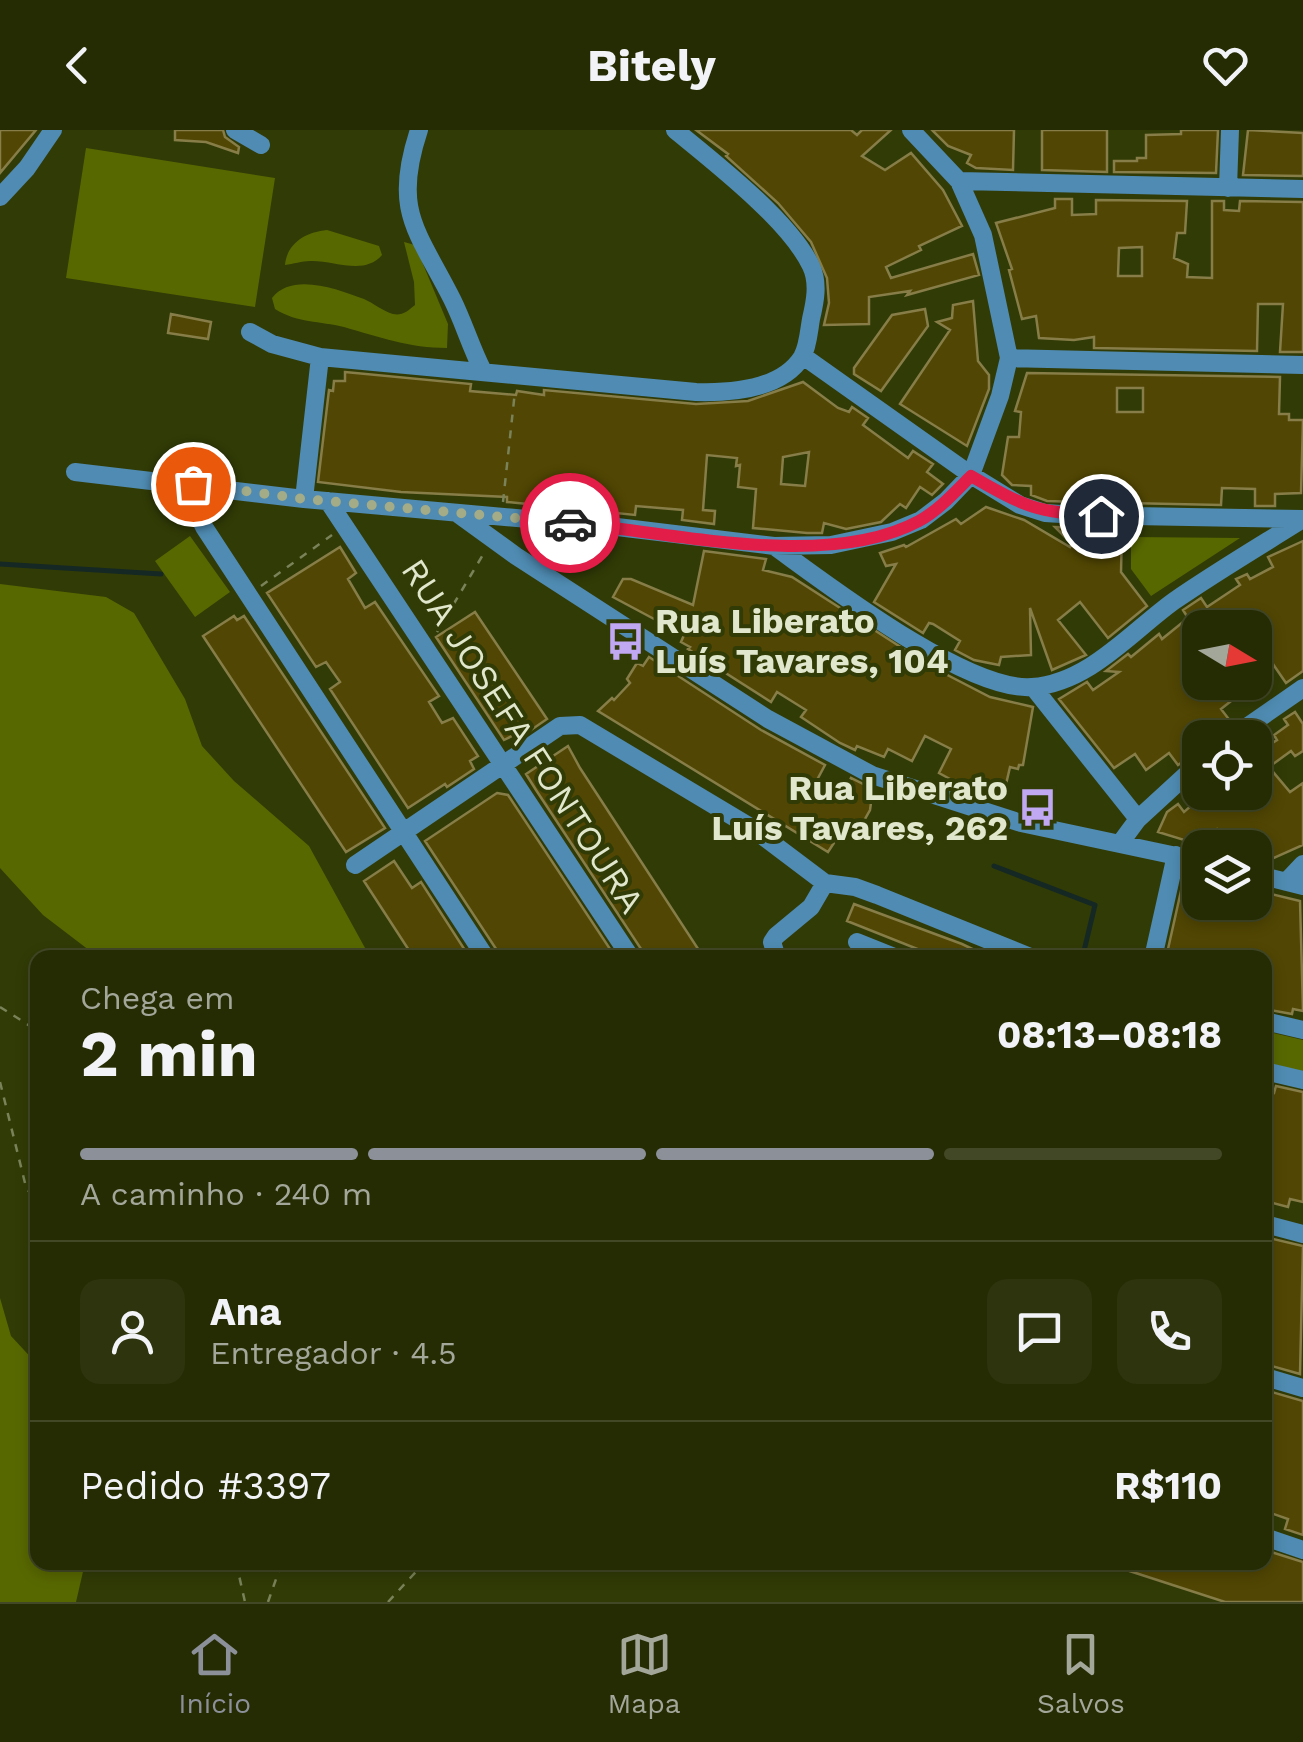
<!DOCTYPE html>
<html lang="pt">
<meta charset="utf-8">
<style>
:root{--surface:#252c04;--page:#2d340e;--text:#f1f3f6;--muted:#a3a79a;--line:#424826;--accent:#8c9099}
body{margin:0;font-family:"Work Sans",sans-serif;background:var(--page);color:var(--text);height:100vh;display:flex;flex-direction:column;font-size:38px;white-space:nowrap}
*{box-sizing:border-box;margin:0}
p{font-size:32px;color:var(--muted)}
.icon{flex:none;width:55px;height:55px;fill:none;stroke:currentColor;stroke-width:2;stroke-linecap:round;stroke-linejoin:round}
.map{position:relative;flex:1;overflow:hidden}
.sheet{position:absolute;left:30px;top:820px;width:1242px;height:620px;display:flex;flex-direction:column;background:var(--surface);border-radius:20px;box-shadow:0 5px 15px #0003,0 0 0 2px var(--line)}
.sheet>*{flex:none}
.needle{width:65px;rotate:100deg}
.tools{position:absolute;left:1182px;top:480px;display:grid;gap:20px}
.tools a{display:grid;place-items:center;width:90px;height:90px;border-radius:20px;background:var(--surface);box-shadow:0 5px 15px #0003,0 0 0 2px var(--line);font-size:50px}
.pin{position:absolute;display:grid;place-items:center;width:85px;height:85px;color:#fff;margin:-42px;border:5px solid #fff;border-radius:50%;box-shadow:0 2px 10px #0007}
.courier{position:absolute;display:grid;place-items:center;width:100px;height:100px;margin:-50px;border:8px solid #e11d48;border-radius:50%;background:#fff;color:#222;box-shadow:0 2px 12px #0007}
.head em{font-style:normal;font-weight:700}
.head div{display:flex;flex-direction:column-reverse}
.head{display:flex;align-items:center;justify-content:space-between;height:170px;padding:0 50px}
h1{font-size:65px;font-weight:700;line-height:75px}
.bar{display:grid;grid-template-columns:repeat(4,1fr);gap:15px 10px;align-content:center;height:120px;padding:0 50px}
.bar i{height:12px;border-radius:8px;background:var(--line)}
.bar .current{background:var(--accent)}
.bar p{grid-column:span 4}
.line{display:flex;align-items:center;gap:25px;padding:0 50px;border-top:2px solid var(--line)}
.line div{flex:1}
.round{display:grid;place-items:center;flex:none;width:105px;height:105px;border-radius:20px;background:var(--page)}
header{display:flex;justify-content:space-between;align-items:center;height:130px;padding:0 50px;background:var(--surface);font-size:45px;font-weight:700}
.menu{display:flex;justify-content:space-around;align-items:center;height:140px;border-top:2px solid var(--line);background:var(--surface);font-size:28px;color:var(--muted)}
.menu a{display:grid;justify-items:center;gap:5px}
.menu .current{color:var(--accent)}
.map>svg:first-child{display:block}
</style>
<header><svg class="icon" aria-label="back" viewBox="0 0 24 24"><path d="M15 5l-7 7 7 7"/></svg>Bitely<svg class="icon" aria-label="heart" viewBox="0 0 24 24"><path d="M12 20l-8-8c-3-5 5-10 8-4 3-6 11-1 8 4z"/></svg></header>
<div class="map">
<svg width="1303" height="1472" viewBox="0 0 1303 1472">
<rect width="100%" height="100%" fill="#313b06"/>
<path fill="#586800" d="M86 18 275 48 255 177 66 148Z
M327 100 379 116 382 125C364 146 334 130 310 131 302 131 293 134 285 135 287 113 306 102 327 100Z
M404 112 415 115 448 194 447 218C410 218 379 207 344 197 320 191 297 193 275 179L272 168C292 142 337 159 364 169 373 173 383 181 393 184 402 186 408 181 415 175L414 152Z
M190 406 230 462 195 487 155 431Z
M1131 407 1240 408 1151 466 1131 439Z
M0 454 106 467 134 483 185 569 202 616 234 651 309 716 370 827H98L43 785 0 738Z
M1265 901 1303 910V942L1265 932Z
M0 1168 11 1206 37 1234 38 1432 85 1433 76 1472H0Z"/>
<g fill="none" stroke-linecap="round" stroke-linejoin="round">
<path stroke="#152824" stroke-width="5" d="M0 434 161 444
M994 736 1095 775 1083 825"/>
</g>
<path fill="#514603" stroke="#867d48" stroke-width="2.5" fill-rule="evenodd" d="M0 0H36L0 43Z
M175 0H223L225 7 239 17 238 23 206 12 175 10Z
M696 0H851L857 5 862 0H891L862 26 885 40 911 23 943 60 962 96 919 116 921 120 886 137 891 148 973 124 979 145 907 165 910 161 869 167V194L824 195 829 173 827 148 811 112 778 73 726 26 728 24Z
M932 0H1014L1013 40 976 38 967 33 971 25 948 16Z
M1042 0H1107V42L1042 40Z
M1181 0H1218L1216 43 1114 42V31H1137V28H1146V5L1181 4Z
M1248 0 1303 3V46L1243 45Z
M1055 69H1072V85L1096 84V70L1187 71 1185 103H1177L1174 128 1188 134 1187 147 1212 148V71H1224V80L1239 81 1240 71 1303 72V222H1280L1283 174H1258L1257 221 1094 218V207L1074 210 1039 208 1036 186 1022 189 1009 140 1012 139 996 93 1055 78ZM1142 117V146H1118L1119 118Z
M973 171 978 231 989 245V259L967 316 900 274 950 200 937 192 952 188 953 175Z
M925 179 928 196 881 261 854 244V238L892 185Z
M171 184 211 192 208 209 168 203Z
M345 242 471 254 470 261 516 265 517 261 544 265V260L696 274 748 271 803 252 838 278 849 282 852 277 868 288 863 295 908 328 913 321 933 334 927 342 943 354 932 365 920 357 906 378 900 374 881 392 846 399 824 393 822 403H807L753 398 756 359 738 357 740 335 736 336 737 328 707 325 703 380 715 381 714 394 682 390 683 380 636 376 635 385 507 372V367L401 362 318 352 329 260 333 261 334 251H345ZM809 322 805 356 781 354 783 327Z
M1027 243 1280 247 1279 284H1289V290H1303L1301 363 1275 364V376H1255V359L1222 358 1221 375 1078 372 1047 371 1031 365V356L1012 355 1002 345 1008 307H1019L1021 282 1015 281ZM1117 258H1143V282H1117Z
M986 377 1024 390 1070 417 1072 414 1055 397 1122 398 1121 442 1147 476 1108 508 1080 472 1058 490 1086 525 1052 540 1030 478 1031 525 1001 527 999 535 974 530 955 520 960 511 933 494 929 493 923 503 874 472 896 434 886 436 880 423 904 415 906 417 956 389 961 394Z
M1303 411V541L1286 553 1262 518 1255 523V498H1200V552H1265L1243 567 1240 564 1221 579 1231 592 1209 608H1200V620L1178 635 1169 623 1146 640 1135 624 1114 638 1059 569 1087 552 1093 560 1119 542 1106 541 1128 524 1131 527 1159 504 1162 509 1188 488 1183 480 1201 468 1207 477 1240 455 1236 449 1247 444 1250 449 1273 437 1268 427Z
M340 417 356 443 348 449 365 478 375 472 439 566 429 572 442 593 453 588 478 626 470 631 474 639 447 657 445 654 408 678 330 559 340 552 326 532 316 537 267 463Z
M704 421 766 429 763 440 792 447 930 536 990 567 1033 577 1023 635H1019L1018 639 1010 637 1004 663 975 658 974 662 939 643 951 619 925 606 912 631 888 619 884 627 857 616 855 620 840 613 801 587 806 580 777 562 771 572 688 519 690 517 681 512 684 505 613 467 623 449H631L693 475Z
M475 482 547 589 518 609 514 605 504 610 436 507Z
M234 486 237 490 244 486 385 698 346 722 203 506Z
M649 527 761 600 825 635 817 650 843 663 851 648 873 659 870 680 857 703 843 699 828 722 598 581 612 568 614 570 630 553 627 549 637 533 643 536Z
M1295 582 1303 594V621L1295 626 1291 621 1269 637 1290 662 1303 653V715L1267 731 1249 705 1232 717 1217 699 1198 707 1197 714 1158 702 1167 682 1178 674 1184 682 1207 662H1255V624L1277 610 1274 605 1288 595 1284 589Z
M568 616 580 638 704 828H647L536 660 526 644Z
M497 663 508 665 616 828H502L425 711Z
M394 731 412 758 421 752 470 828H414L364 751Z
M1185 743 1200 747V774L1221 779 1222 772H1260L1263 762 1300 771 1303 881 1293 879 1292 884 1265 879V828H1166Z
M854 774 962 814 991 828H940L847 791Z
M1276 956 1303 962V1072L1290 1069 1288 1077 1265 1071V961L1274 963Z
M1265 1107 1303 1116 1300 1244 1268 1235 1272 1221 1265 1220Z
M1265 1260 1303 1271V1405L1285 1399 1288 1389 1265 1381Z
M1265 1420 1303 1432V1472H1225L1111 1435V1432H1190L1208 1438 1210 1432H1265Z"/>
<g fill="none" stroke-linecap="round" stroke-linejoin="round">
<path stroke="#798258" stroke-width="2.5" stroke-dasharray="8 8" stroke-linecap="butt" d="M503 372 515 261
M261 456 332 405
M437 502 484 423
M0 877 38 901
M0 952 26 1057 38 1075
M236 1432 245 1472
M268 1472 282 1432
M388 1472 425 1432"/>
<path stroke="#4f8bb2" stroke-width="18" d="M235 0 261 15
M419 0C392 81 417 100 452 169 464 193 471 218 483 241
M959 51 1303 59
M1228 58 1230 0
M0 67 27 38 53 0
M250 202 272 214 320 227 696 262C731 263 781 260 802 227 808 217 809 200 811 189 815 172 819 153 811 136 790 91 714 32 675 0
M803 226 971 345 1020 375 1045 383 1077 385 1303 389
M1009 228 1303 235
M75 342 304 369 617 397 774 416 831 415 892 402 921 390 946 371 971 345 1000 266 1009 228 983 105 959 51 911 0
M193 354 198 384 204 397 486 828
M304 369 320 227
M328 371 631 828
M458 384 516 426 768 589 872 645 1021 693 1200 731
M774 416C828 455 967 562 1032 557 1089 553 1131 502 1174 471 1216 442 1260 416 1303 389
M1033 557 1138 689
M1231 608 1303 558
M1121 712 1138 689 1200 632
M355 735 560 596 580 595 752 698 825 753 855 757 877 765 1033 828
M1255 744 1303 756
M1286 752 1303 734
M857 812 897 828
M777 828 772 812 776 806 811 777 825 753
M1153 828 1176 725
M1265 891 1303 900
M1265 941 1303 950
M1265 1094 1303 1104
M1265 1247 1303 1258
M1265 1407 1303 1420"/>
</g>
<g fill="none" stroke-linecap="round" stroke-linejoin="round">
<path stroke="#a3ab87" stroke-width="10" stroke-dasharray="0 18" d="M193 354 304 369 570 393"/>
<path stroke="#e11d48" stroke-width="12" d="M570 393C671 402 826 441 919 391 939 380 955 362 971 346 1025 377 1037 383 1101 386"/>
</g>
<defs>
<symbol id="bus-bare" viewBox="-9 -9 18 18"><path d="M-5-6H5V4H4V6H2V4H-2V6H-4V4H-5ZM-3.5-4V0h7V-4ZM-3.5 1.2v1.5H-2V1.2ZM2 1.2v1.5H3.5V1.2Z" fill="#c1a8f3" stroke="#313b06" stroke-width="2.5" paint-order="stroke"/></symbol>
</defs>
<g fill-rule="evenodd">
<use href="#bus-bare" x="598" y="484" width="55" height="55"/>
<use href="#bus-bare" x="1010" y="650" width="55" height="55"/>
</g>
<g text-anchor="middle" stroke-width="8" stroke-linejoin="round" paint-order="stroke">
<g font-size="35" font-weight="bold" fill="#e0e7cc" stroke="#313b06" text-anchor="start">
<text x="655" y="503">Rua Liberato<tspan x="655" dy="40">Luís Tavares, 104</tspan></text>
<text x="1008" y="670" text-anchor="end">Rua Liberato<tspan x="1008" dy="40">Luís Tavares, 262</tspan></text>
</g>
<g font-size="35" fill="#e0e7cc" stroke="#313b06">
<text transform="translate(523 606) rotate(57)" y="12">RUA JOSEFA FONTOURA</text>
</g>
</g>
</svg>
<div class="tools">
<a><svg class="needle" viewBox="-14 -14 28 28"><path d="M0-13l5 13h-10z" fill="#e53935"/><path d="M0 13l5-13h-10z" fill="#a3a79a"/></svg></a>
<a><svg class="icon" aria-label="locate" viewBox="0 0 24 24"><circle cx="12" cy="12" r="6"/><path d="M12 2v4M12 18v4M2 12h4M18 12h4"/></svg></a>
<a><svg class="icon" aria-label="layers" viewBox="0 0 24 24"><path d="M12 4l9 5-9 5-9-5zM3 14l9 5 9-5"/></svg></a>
</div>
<div class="pin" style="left:193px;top:354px;background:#ea580c"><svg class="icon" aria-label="bag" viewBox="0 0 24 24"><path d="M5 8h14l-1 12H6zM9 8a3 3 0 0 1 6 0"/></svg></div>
<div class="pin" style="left:1101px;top:386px;background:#1f2937"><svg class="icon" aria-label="home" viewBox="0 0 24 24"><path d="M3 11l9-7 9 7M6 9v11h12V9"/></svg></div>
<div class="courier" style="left:570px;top:393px"><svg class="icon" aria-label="car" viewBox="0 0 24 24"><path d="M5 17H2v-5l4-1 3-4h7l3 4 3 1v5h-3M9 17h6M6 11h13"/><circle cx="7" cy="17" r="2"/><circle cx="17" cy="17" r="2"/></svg></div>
<section class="sheet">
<div class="head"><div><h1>2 min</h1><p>Chega em</p></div><em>08:13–08:18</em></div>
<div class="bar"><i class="current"></i><i class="current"></i><i class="current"></i><i></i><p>A caminho · 240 m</p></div>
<div class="line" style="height:180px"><a class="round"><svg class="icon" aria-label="person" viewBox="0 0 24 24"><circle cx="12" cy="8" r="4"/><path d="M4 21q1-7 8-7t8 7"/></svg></a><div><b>Ana</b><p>Entregador · 4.5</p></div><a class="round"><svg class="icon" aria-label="chat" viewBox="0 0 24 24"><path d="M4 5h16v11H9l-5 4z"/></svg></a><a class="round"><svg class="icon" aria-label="phone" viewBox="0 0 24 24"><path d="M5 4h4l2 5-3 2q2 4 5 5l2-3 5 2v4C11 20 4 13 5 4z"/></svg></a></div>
<div class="line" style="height:130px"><div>Pedido #3397</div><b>R$110</b></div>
</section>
</div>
<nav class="menu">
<a class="current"><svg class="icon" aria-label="home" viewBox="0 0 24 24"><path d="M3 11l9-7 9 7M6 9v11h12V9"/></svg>Início</a>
<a><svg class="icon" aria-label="map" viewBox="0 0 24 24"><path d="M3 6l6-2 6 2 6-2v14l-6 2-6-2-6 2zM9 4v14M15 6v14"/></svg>Mapa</a>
<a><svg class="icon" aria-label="saved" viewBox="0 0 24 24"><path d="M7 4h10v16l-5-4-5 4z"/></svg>Salvos</a>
</nav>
